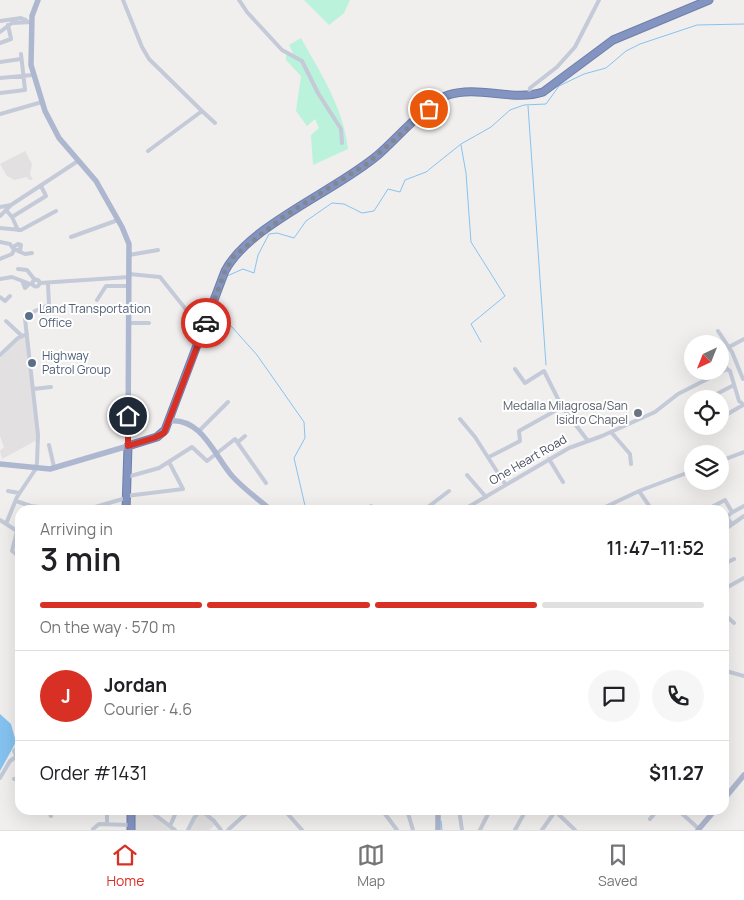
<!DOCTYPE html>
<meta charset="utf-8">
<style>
:root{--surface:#fff;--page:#f6f6f6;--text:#202124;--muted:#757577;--line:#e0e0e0;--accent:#d93025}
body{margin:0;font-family:Manrope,sans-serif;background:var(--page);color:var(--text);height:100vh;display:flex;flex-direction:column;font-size:19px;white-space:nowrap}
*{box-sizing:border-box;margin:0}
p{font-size:16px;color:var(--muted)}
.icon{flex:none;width:28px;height:28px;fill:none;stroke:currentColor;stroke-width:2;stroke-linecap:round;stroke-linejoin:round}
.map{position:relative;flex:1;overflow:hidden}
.sheet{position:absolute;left:15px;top:505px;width:714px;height:310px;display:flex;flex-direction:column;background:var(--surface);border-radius:15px;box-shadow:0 5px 20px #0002}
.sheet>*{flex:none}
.needle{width:32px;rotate:223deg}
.buttons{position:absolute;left:684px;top:335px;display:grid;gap:10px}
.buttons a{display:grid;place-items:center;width:45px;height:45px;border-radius:50%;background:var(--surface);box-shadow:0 5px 20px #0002;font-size:25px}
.pin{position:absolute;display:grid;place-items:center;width:42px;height:42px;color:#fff;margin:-21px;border:2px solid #fff;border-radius:50%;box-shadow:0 1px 5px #0007}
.courier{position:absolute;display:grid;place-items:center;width:50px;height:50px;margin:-25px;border:4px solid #d93025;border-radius:50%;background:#fff;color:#222;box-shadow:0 1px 6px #0007}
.summary em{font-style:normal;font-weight:600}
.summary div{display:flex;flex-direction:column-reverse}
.summary{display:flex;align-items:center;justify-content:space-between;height:85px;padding:0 25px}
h1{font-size:32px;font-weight:600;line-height:38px}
.bar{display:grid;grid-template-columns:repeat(4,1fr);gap:8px 5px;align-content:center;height:60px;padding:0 25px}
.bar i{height:6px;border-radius:4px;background:var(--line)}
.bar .on{background:var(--accent)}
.bar p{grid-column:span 4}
.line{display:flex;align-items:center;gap:12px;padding:0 25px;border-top:1px solid var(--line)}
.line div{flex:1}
.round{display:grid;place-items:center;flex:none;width:52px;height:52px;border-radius:26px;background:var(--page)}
.dock{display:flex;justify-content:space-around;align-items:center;height:70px;border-top:1px solid var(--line);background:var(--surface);font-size:14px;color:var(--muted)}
.dock a{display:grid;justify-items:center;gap:2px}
.dock .on{color:var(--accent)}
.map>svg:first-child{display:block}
</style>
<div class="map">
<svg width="744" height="830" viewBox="0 0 744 830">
<rect width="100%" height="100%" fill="#f1efee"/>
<path fill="#e2e0e0" d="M25 151 32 164 30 174 33 180H29L27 177 14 180 7 176 0 164Z
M22 337H25L26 340 37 440 2 459 0 451 4 447 0 436V358Z
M132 810H147L173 830H133Z
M202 812 216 824 209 830H190L196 818Z"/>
<path fill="#baf2dc" d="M304 0H350L344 13 329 25Z
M301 38C320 72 344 109 348 149L313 165 311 135 319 128 315 119 307 126 296 111 301 76 286 60V54L293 53 289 45Z"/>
<path fill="#85c3f1" d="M0 714 11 724 16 742 0 771Z"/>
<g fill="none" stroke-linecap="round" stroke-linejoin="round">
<path stroke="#85c3f1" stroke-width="1" d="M528 106 546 365
M461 145 466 173 471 242 505 296 471 324 481 342
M227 276 243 269 254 273 258 255 269 234 277 233 294 238 306 221 332 203 344 204 362 213 374 211 388 189 400 192 405 180 426 172 461 144 491 127 510 110 524 105 546 104 559 86 584 74 606 68 626 51 640 44 697 25 744 24
M210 304 217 285
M214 307 257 355 304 422 305 438 294 458 306 510
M441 821 442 830"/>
<defs>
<path id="highway" d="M126 510 128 446 157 437 165 430 225 271C249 225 338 190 379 154 395 140 430 101 448 95 479 85 513 102 543 92L613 40 709 0
M131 810V830"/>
</defs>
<use href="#highway" stroke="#6e7fac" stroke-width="9"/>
<path stroke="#c4cad7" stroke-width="4" d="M123 0 142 47 149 59 202 111 148 151
M239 0 247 12 282 50 302 61 318 93 341 129 342 143
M0 21 21 18 26 20
M0 32 12 23 32 22
M0 43 11 39 8 25
M0 62 21 59
M0 78 33 75
M0 93 25 90 21 54
M529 95 530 88 557 67 575 47 599 0
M202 111 215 123
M0 114 42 102
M0 207 11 205
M6 210 12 217 18 230
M0 216 11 205 78 161
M12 217 46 196 41 186
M0 228 21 230 56 211
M71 237 118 220
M0 242 10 244 14 250 12 254 0 259
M13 247 18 244 21 245 20 250H14
M18 251 25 254 32 253
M129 255 158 250
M18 269 27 270 35 280
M129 274 160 277 188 312
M0 279 12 277 33 285
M32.5 283a3.5 3.5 0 1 1 7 0a3.5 3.5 0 1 1-7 0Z
M23 283 25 288 29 284
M40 283 129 277
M0 297 5 301 10 296
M97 300 106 286H128
M6 321 22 336
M129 323H149
M718 331 732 352 743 379
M729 347 744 339
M0 355 18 338 27 334
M720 356 727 369
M515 369 525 383 544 371 562 407 588 441
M33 389 51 387
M707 399 734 385
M726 415 743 405
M460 419 475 437 505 484
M199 431 228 402
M611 432 630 454 631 464
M238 442 245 436
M49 445 54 467
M489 457 520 441 519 431 562 407
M549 459 563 482
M720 461 744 452
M467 475 486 497
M127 477 159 468 192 447 207 461 235 439 266 483
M8 491 19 493
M639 491 652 510
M126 496 183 489 169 462
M16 501 31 506 62 510
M371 506 374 510
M85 510 126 498
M208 510 219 507 223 510
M424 510 449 491
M463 510 569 448 602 436 655 412 678 394 727 369 730 371 739 401 744 405
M599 510 639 491 692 471
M706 510 725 500 732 512
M724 514 732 524
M0 520 17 531 12 551 20 557
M724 521 731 513 744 506
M6 524 17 497 35 470 37 463 38 435 25 319 35 311 49 305 48 284
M724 530 744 516
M724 564 734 559
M724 589 744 578
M724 614 734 623
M724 648 726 671 744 676
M16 755 14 751 20 745
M0 778 10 761 20 754
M14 779 20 778
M48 810 51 816
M59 810 82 812 85 810
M107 810V824
M156 810 154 814 175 830
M201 810 214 821 221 830
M288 810 286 812 302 830
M382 810 397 830
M407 810 413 830
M459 810 462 830
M678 810 699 829
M555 811 575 830
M650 819 655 813V810
M170 826 177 810
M93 829 99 824 131 825
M188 830 194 818 201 810
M228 830 250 810
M480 830 490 810
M515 830 526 810
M542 830 556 810"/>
<path stroke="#adb7cf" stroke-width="5.5" d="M169 421C202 417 215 457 233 477 244 489 258 499 271 510
M0 464 50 469 128 446 129 244 122 227 96 181 59 138 45 111 31 65 32 16 38 0
M724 799 744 775
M438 810V830
M698 830 715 810"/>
<use href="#highway" stroke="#8394c1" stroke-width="7"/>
</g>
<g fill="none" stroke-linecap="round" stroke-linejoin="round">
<path stroke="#828690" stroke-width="5" stroke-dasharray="0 9" d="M206 323 225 271 234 256 283 217 368 163 429 109"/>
<path stroke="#d93025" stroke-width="6" d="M128 416V446L154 438 164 433 206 323"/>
</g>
<g fill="#5c6f8a" stroke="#fff" stroke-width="2">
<circle cx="29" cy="316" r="5"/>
<circle cx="32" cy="363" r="5"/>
</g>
<circle fill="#6b7280" stroke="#fff" stroke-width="2" cx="638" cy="413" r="5"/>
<g text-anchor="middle" stroke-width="4" stroke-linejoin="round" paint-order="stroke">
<g font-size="12" fill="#4e5e75" stroke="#fff" text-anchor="start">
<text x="39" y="313">Land Transportation<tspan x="39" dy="14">Office</tspan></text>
<text x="42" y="360">Highway<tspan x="42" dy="14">Patrol Group</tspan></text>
</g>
<g font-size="12" fill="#5b616d" stroke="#fff" text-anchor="end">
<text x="628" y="410">Medalla Milagrosa/San<tspan x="628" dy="14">Isidro Chapel</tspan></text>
</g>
<g font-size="12" fill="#464d5d" stroke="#fff">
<text transform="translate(528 460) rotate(-30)" y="4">One Heart Road</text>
</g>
</g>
</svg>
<div class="buttons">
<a><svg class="needle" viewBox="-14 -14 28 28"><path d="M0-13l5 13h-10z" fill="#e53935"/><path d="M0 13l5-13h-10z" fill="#757577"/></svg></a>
<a><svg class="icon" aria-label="locate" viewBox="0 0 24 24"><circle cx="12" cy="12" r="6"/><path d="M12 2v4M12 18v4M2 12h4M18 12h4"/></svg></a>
<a><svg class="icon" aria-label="layers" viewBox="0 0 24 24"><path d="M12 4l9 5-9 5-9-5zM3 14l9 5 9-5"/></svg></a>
</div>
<div class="pin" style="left:429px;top:109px;background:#ea580c"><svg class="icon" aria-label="bag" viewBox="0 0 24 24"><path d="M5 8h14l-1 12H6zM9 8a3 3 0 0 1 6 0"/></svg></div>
<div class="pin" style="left:128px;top:416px;background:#1f2937"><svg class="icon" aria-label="home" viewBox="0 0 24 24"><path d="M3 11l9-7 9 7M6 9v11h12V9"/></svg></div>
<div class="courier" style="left:206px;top:323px"><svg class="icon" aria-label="car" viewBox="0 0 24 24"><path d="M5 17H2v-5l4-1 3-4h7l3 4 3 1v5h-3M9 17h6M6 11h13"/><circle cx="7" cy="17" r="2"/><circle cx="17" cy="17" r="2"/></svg></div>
<section class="sheet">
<div class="summary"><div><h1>3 min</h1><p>Arriving in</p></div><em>11:47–11:52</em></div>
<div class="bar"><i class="on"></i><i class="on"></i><i class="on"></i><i></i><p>On the way · 570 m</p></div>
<div class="line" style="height:90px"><b class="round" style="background:var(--accent);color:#fff">J</b><div><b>Jordan</b><p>Courier · 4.6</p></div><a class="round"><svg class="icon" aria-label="chat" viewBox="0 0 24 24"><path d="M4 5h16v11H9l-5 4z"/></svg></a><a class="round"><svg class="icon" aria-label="phone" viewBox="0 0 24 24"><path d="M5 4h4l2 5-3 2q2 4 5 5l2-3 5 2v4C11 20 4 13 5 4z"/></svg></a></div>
<div class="line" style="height:65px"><div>Order #1431</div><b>$11.27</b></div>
</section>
</div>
<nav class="dock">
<a class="on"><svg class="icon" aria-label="home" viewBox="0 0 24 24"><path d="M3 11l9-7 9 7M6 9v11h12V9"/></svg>Home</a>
<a><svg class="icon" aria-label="map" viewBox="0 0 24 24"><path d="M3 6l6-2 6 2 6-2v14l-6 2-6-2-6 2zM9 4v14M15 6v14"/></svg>Map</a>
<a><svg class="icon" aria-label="saved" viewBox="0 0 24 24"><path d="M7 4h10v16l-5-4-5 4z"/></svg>Saved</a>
</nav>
